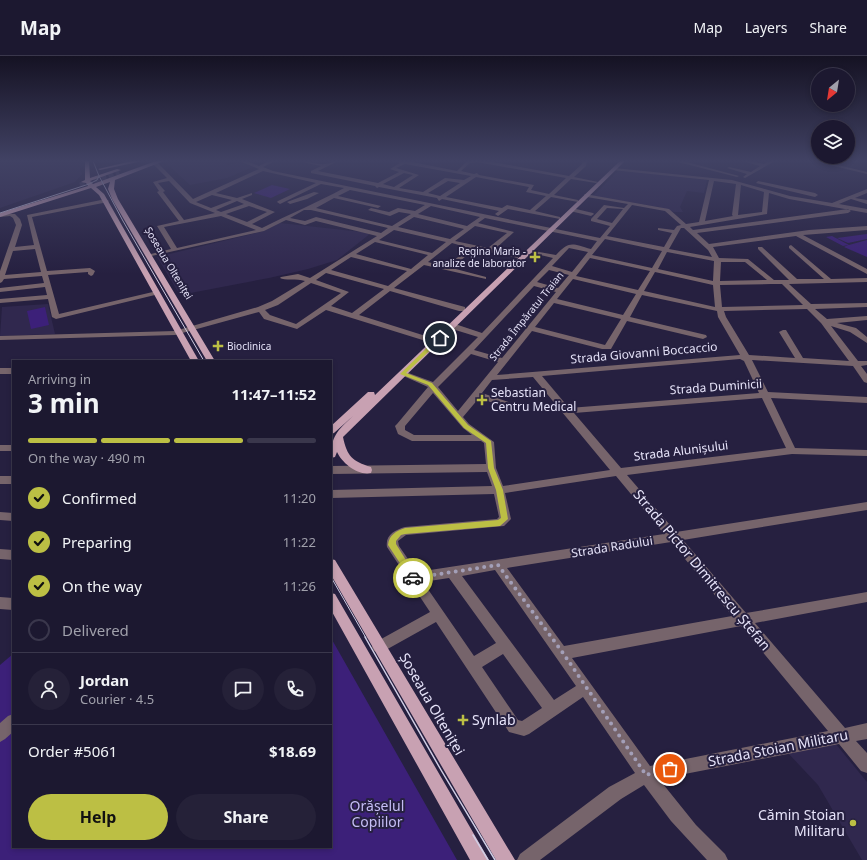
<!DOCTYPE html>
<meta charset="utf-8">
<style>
:root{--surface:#1c1830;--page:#252138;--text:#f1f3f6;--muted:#a0a0ab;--line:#3a374c;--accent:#bcbf44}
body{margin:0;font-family:"Noto Sans",sans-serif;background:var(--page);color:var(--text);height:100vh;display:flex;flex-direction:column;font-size:15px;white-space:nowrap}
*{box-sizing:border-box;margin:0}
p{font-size:13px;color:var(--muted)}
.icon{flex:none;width:22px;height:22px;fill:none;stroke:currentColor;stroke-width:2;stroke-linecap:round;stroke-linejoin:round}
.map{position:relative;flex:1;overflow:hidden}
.drawer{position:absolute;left:12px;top:304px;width:320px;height:488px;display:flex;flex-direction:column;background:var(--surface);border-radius:0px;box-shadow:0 2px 6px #0003,0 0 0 1px var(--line)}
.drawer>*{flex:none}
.needle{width:26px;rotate:210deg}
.controls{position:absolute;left:811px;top:12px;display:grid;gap:8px}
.controls a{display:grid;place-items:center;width:44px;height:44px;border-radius:50%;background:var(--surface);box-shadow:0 2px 6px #0003,0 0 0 1px var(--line);font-size:20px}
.pin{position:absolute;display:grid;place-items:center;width:34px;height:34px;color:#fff;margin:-17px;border:2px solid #fff;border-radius:50%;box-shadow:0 1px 4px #0007}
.courier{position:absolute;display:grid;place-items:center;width:40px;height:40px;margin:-20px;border:3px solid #bcbf44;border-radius:50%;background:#fff;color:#222;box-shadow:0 1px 5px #0007}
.head em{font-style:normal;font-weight:700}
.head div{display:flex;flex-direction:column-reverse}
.head{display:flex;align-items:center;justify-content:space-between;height:68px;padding:0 16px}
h1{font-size:26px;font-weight:700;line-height:30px}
.bar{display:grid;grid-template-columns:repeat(4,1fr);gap:6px 4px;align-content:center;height:48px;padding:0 16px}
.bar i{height:5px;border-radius:3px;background:var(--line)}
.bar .on{background:var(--accent)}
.bar p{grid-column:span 4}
.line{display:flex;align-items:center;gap:10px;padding:0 16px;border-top:1px solid var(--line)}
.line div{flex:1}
.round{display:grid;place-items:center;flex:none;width:42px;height:42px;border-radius:21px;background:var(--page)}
ol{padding:0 16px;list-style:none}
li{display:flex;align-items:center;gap:12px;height:44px}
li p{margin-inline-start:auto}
li .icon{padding:4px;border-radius:50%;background:var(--accent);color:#111;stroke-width:4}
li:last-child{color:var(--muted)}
li i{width:22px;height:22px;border:2px solid var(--line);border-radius:50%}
.action{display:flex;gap:8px;margin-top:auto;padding:8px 16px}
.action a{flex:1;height:46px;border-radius:24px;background:var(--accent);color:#111;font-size:16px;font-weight:700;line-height:46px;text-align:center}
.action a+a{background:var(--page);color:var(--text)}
header{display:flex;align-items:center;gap:24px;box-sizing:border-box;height:56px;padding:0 20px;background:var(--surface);border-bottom:1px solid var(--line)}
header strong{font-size:19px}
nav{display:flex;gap:22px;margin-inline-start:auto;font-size:14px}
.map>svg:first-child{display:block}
</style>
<header>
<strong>Map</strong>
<nav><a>Map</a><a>Layers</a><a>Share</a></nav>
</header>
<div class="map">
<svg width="867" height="804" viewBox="0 0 867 804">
<rect width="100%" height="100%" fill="#262040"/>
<path fill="#30284e" d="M0 105H81L80 114 82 118 75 126 0 152Z
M236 105 226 108 227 109 240 106 253 111 227 122 190 129 165 106Z
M619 114 707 124 704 137 687 135 680 151 683 156H674L659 151 593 140Z
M280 167 371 177 337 204 308 213 269 222 180 239 157 201 264 175Z
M48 248 55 278 0 280 2 251Z
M835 687 867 726V804H862L818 729 788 697Z"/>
<path fill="#3c2079" d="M272 129 290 133 271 142 254 137Z
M867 178V183L848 187 837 182Z
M832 180 849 189 867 184V201L844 191 848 189 843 190 826 181Z
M45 251 49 269 31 273 27 255Z
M331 582 457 804H0V609L13 598V791H331Z"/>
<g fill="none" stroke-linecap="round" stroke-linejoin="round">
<path stroke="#433d5c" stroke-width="5" stroke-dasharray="5 2.5" stroke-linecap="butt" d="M80 129 119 116"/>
<path fill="#76646b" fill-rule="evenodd" d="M239 105H246L259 110 269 105H275L263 111 273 115 600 182 610 170 591 165V163L604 149 624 152 628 148 587 141 584 139 585 138 669 153 686 168 699 166 709 124 612 114 614 112 732 124 790 140 832 147 867 133V137L855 142 867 144V148L851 143 839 148 867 153V157L789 143 769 137 767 158 690 171 693 174 848 153 851 155 848 157 697 177 709 188 809 174 867 170V174L803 179 867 213V218L796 180 713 191 719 202 748 203 774 224H789L758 193V191H762L797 223H824L789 192V190L791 189 831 223 867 222V226L789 228 811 248 867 247V251L815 253 827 263 867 260V264L837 267 856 272 867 281V287L850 276 831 270 858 305H867V309L861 310 867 318V327L864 326 853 310 752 304 768 336 867 341V347L771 342 795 392 867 394V400L792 398 627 419 676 476 867 446V454L683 484 746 557 867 536V546L755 567 845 672 867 667V683L856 685 867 697V717L861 715 839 688 659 723 696 769 725 798 728 804H707L671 765 644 729 621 743 540 804H517L520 798 609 731 635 717 583 641 529 678 524 680 509 676 436 566 384 595 379 597 374 595 372 591 374 587 430 556 387 491C385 479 395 474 405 471L497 463 499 461 494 438 331 442V434L492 430 487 416 331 418V410L486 408 484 387 481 385H412L398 378 395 370 397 368 428 331 399 318 403 315 433 326 478 281 449 272V268H455L482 277 553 202 528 196V194L556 199C570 184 572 188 591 193L597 185 485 162 478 167 514 176 494 194 518 200V202L474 193 452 212 486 221V223L424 209 394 232 465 251V255H459L390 235 359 259 432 282 433 284 429 286 326 254 297 273 264 263 259 256 175 279 0 284V280L175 275 258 251 272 245 305 225C297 222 284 225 280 222L281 221 298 218 310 222 377 180 316 165 305 169 286 164 264 175 147 201V199L171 193 157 170 179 165 157 136 159 135 153 126 167 122 153 108V106H157L193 143 259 113ZM263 115 316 127 278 145 277 146 280 148 321 128 344 132C317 147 289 158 262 172L252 168 275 156 242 143 252 139V137L237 142 216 137ZM169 125 190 147 215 157 184 164 163 136 165 135 158 127ZM714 125 736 128 732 159 733 160 705 165ZM741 129 764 136 762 156 738 159ZM350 134 425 149 415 155 398 152 389 156 371 152 368 154 390 160 399 156 411 158 392 170 316 152 334 142 378 152 381 150 338 140ZM212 139 232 144 211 152 196 146ZM237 145 244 148 221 156 216 154ZM632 149 665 155 681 169 677 170 674 174 658 172V174L672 177 664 191 607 180ZM249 150 267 156 247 166 226 158ZM431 150 480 161 467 170 418 158ZM607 152 623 153 612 167 597 163ZM304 154H311L388 172 381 177 316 161 305 165 290 162ZM221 160 256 174 177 192 164 171ZM414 161 464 173 450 183 398 171ZM475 170 507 177 488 192 455 185ZM681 172H684L708 194 712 201 669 193ZM394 174 446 186 432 197 379 184ZM605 183 662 195 652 212 592 199ZM375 186 428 199 411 213 356 198ZM452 187 469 192 446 211 428 206ZM569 192 588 196 572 216 552 210ZM667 196 714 205 713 225 658 213ZM351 201 407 215 388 230 331 214ZM590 202 650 215 638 234 576 220ZM721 206H745L767 224 720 225ZM549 214 569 219 558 232 537 226ZM655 216 713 229 715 251 644 235ZM326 217 384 233 352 257 331 250 349 236 316 224ZM573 223 636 238 623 259 557 243ZM311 227 341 237 296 268 270 259 265 254 278 249ZM771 228H782L803 249 722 251 720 229ZM534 230 556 236 502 302 474 294ZM642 239 717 255 718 261 740 299 497 319 532 275 602 293H611L627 265 703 283 707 281 706 279 630 261ZM554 247 621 263 605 289 535 271ZM807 253 821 267 849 305 803 302 786 274H783L779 276 795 302 749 299 726 261 724 255ZM471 298 498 306 458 355 438 331ZM740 303 744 305 759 337 569 352 542 320ZM533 321 610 414 503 430 496 412 494 386 469 368 463 361 479 342 514 354H520L522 352 520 350 482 337 492 324ZM433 337 463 372 472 379H414L405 374V370ZM762 342 786 392 621 412 574 357ZM616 420 664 478 417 516 399 490 398 485 406 479 504 470 511 463 505 437ZM671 486 732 560 564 590 507 512ZM495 514 576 630 554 644 462 520ZM449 522 496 587 474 600 423 526ZM741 570 828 675 650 710 572 602ZM503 598 542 652 522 665 518 664 482 611Z
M298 105C306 105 319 109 325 108 330 108 333 105 338 105L318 115 378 127 399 116 390 113 400 107 396 105H407L457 115 467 105H487L569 120 582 108 583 105H587L586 110 574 121 598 126 596 127 571 123 554 139 578 144V146L551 141 535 155 560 161V163L508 153 498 160 495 158 499 155 442 143 439 145 437 142 379 131 377 132 375 130 311 117V115L321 110ZM477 106 566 122 549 138 531 134 534 129 479 119 477 117 474 118 461 115 470 107ZM405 108 471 120 464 124 445 122 423 136 399 132 419 119 396 112ZM404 117 413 119 394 131 383 128ZM476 121 529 131 526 136 546 140 530 154 507 149 502 152 446 141ZM448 125 460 127 440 140 428 137Z
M674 105H683L739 120 737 121Z
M742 105H751L764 108 769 105H775L745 122 743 121 747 118 727 112 729 111 751 116 760 110Z
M813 105H822L867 116V118Z
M758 125 815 137 818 139 815 141 756 127Z
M314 136 319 137 307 143 290 148 287 146Z
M106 143 109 145 108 146 32 161 47 215 90 212 95 215 93 219 91 220 88 218V216L48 219 59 258 157 235 159 236V238L56 263 52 261 48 243 0 247V243L47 239 45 231 0 236V232L44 227 42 220 4 223 2 226 0 227V215L16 169 13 162 10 160 0 161V157L15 158 20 163 22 169 15 191 34 189 27 159ZM35 193 41 216 5 219 13 195Z
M572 152 593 157 594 158 591 160 570 155V153Z
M0 312H13V318H0Z
M0 389H13V395H0Z
M0 420H13V428H0Z
M0 456 13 457V465L0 464Z
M0 493 13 494V504L0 503Z
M0 541 13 542V554L0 553Z
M13 658V676L5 683 0 686V667L8 660Z"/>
<path fill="#c8a1b2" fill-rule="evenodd" d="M85 105H89L90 122 117 113 121 114 90 125 93 128 156 105H164L115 124 114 133 118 143 215 305H207L112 143 108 133 110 126 96 131 104 138 199 305H191L99 139 91 132 0 161V157L88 130 86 127 81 126 85 124Z
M132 105H143L100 114 98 113Z
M620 105H625L343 381C347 400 352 405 371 411L372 414 371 417C358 420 342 407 337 396L335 401 331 402C331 380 337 375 353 360L334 377 331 378V370L368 336H374L375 339Z
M331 503 335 504 515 804H496L331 519Z
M331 537 335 538 489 804H470L331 554Z"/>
<path stroke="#d0cde4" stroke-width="1" d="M93 105 99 120 123 165 204 305
M0 157 89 128 97 124 99 120
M331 521 366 582"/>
<path stroke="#d0cde4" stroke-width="1.5" d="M365 581 441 714 495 804
M473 779 488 804"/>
</g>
<linearGradient id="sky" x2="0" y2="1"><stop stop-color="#151223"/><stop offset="0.48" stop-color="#414264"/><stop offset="1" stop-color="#414264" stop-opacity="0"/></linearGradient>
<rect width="867" height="218" fill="url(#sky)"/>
<path fill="#bcbf44" d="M438 281 443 282 406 317 432 327 468 369 491 385 494 412 503 434 508 463 500 470 405 478 401 479 396 485V488L417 522 413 525 411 524 388 489C389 479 396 475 405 472L498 464 501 462 496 434 488 412 486 387 464 372 428 329 400 318Z"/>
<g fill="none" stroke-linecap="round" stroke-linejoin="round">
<path stroke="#a39fb8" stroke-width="4" stroke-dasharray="0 7.2" d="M413 522 498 509 563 597 646 719 670 713"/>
</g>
<g fill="#bcbf44" stroke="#262040" stroke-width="1.5">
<path d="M533 195h4v4h4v4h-4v4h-4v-4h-4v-4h4z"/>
<path d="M216 284h4v4h4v4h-4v4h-4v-4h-4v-4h4z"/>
<path d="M480 338h4v4h4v4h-4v4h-4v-4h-4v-4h4z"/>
<path d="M461 658h4v4h4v4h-4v4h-4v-4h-4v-4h4z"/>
<circle cx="853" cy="767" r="4"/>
</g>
<g text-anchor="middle" stroke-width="4" stroke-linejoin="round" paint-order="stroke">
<g font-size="10" fill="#e6e3f9" stroke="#262040" text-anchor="end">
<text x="526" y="199">Regina Maria -<tspan x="526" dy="12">analize de laborator</tspan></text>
<text x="227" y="294" text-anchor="start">Bioclinica</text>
</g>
<g font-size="10" fill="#e6e3f9" stroke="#262040">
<text transform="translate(169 207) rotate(59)" y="4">Șoseaua Olteniței</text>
<text transform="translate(526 260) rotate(-51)" y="4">Strada Împăratul Traian</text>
</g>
<g font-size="12" fill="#e6e3f9" stroke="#262040">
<text transform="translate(644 297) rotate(-5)" y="4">Strada Giovanni Boccaccio</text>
<text transform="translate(716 331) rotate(-4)" y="4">Strada Duminicii</text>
<text transform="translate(681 395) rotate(-7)" y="4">Strada Alunișului</text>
<text transform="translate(612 491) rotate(-9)" y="4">Strada Radului</text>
</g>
<g font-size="12" fill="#e6e3f9" stroke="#262040" text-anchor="start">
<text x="491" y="341">Sebastian<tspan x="491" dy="14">Centru Medical</tspan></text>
</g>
<g font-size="14" fill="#e6e3f9" stroke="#262040">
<text transform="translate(702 514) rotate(50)" y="5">Strada Pictor Dimitrescu Ștefan</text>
<text transform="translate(432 648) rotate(60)" y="5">Șoseaua Olteniței</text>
<text transform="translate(778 692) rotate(-11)" y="5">Strada Stoian Militaru</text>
</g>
<g font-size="14" fill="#e6e3f9" stroke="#262040" text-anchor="start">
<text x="472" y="669">Synlab</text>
<text x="845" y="764" text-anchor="end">Cămin Stoian<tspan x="845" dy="16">Militaru</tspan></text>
</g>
<g font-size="14" fill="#c5bdf5" stroke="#262040">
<text x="377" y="755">Orășelul<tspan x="377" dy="16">Copiilor</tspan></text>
</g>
</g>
</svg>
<div class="controls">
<a><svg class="needle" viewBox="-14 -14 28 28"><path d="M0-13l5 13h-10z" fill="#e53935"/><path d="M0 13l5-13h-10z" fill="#a0a0ab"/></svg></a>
<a><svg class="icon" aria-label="layers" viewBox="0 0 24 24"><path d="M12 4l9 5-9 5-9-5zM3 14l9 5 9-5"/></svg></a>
</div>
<div class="pin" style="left:670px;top:713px;background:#ea580c"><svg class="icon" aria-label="bag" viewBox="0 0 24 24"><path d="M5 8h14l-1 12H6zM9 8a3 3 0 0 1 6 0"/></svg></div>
<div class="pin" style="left:440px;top:282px;background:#1f2937"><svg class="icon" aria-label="home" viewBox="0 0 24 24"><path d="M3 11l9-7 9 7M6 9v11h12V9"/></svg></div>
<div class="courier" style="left:413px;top:522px"><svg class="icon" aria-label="car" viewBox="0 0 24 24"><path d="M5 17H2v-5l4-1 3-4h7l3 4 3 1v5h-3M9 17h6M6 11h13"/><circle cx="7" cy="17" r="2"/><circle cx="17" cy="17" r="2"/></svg></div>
<section class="drawer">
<div class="head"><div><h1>3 min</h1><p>Arriving in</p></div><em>11:47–11:52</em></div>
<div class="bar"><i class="on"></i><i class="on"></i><i class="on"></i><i></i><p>On the way · 490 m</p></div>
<ol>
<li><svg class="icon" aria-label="check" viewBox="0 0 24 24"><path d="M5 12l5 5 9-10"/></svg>Confirmed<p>11:20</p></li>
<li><svg class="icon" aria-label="check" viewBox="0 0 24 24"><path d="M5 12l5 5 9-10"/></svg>Preparing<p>11:22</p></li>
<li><svg class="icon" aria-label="check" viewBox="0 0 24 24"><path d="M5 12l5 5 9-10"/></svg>On the way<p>11:26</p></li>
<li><i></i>Delivered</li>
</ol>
<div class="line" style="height:72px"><a class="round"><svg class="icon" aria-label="person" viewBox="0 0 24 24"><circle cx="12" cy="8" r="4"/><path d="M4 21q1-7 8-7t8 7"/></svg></a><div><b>Jordan</b><p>Courier · 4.5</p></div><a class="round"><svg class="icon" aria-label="chat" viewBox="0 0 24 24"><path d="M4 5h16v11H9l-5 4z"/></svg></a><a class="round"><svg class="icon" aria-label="phone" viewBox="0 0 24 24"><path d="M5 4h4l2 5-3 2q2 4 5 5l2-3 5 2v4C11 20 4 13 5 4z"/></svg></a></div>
<div class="line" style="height:52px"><div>Order #5061</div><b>$18.69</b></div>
<div class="action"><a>Help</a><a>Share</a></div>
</section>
</div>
